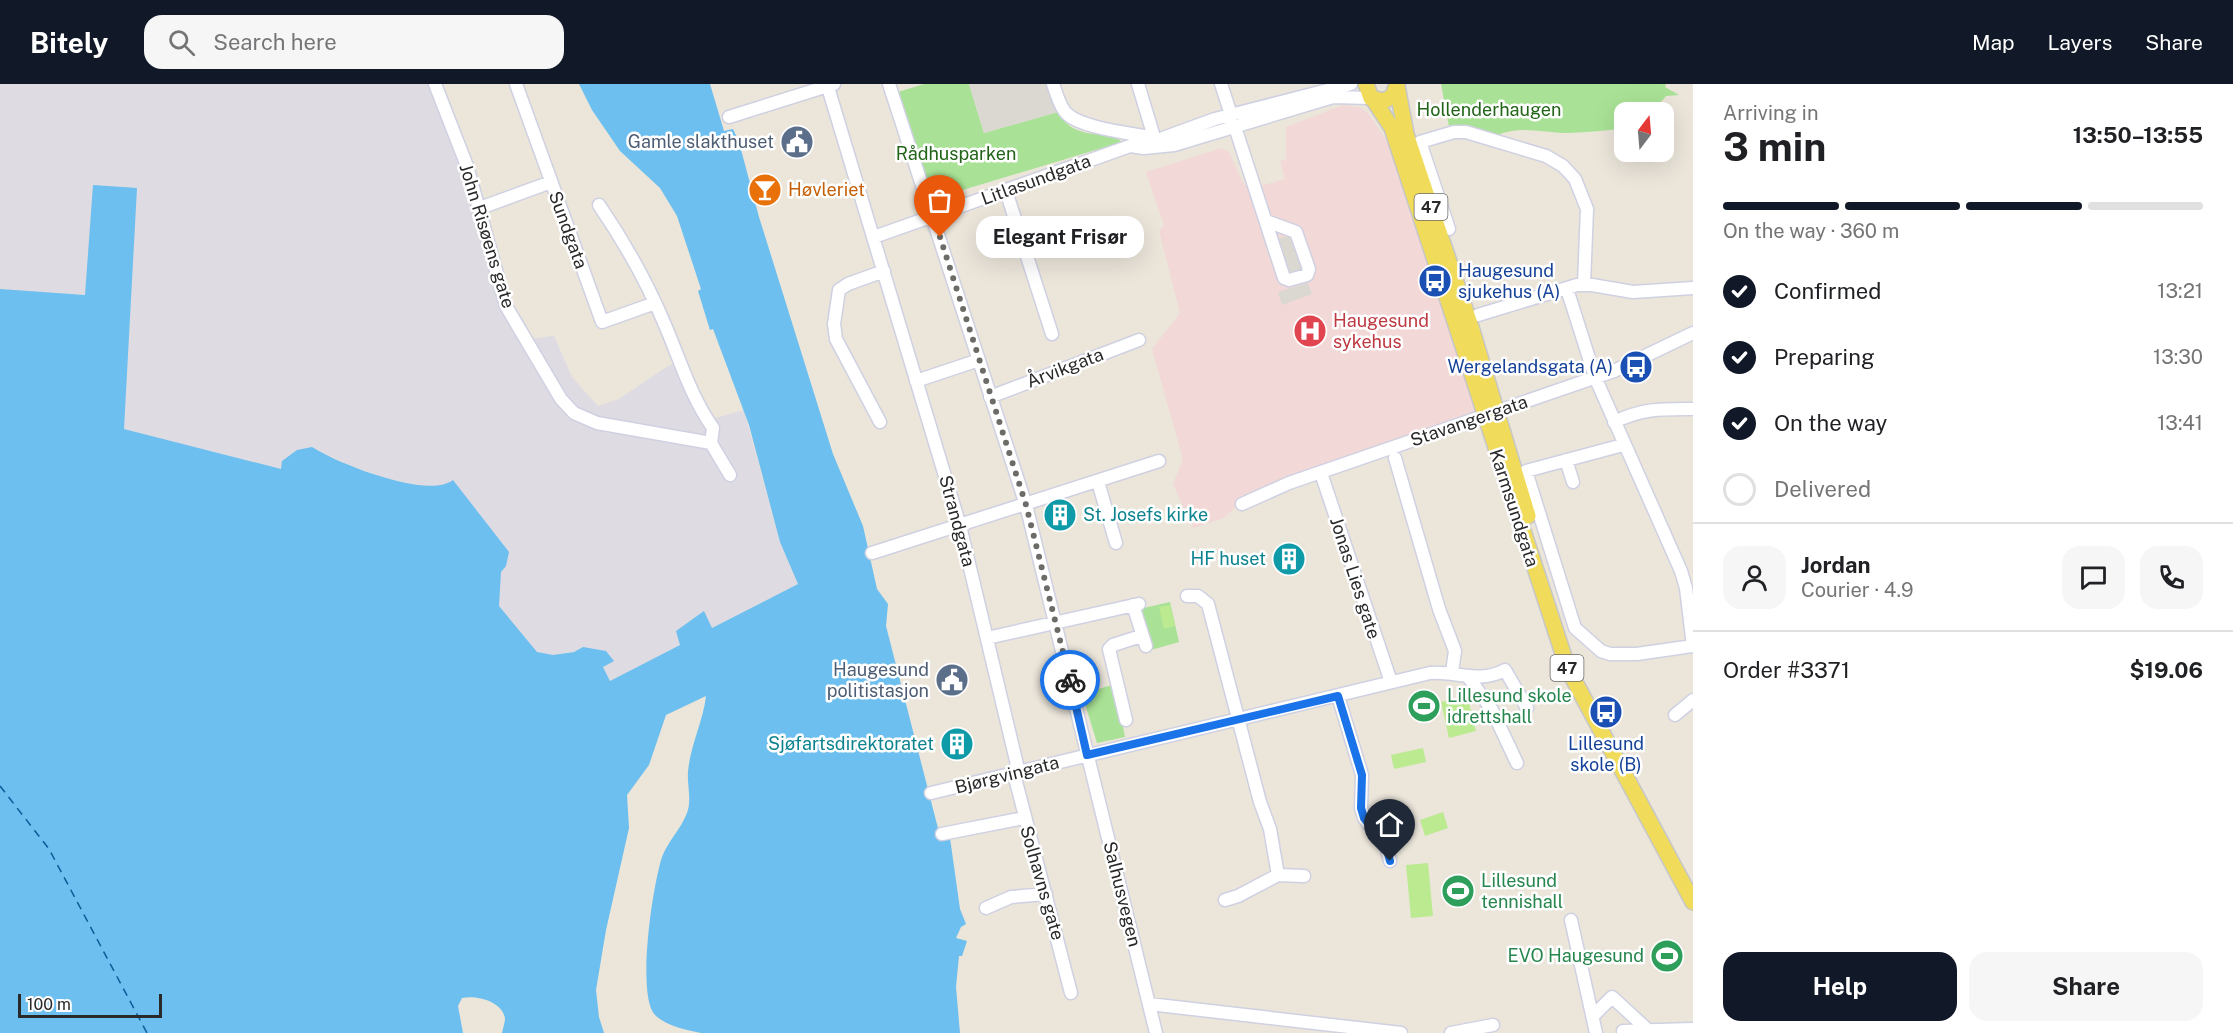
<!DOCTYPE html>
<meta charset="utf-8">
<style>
:root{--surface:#fff;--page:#f6f6f6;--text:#202124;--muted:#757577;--line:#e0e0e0;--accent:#111827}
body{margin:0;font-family:"Public Sans",sans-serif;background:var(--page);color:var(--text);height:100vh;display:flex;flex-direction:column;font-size:22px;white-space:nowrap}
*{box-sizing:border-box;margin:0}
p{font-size:20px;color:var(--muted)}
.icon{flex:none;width:33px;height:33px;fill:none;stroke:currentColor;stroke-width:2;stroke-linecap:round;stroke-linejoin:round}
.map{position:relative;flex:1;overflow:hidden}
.side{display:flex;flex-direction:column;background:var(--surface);width:540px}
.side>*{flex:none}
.needle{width:39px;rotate:16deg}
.buttons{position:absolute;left:1614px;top:18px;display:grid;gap:12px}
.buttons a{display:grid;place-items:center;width:60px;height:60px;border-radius:12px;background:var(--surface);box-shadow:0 6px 24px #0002;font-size:30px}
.scale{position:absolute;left:18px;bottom:15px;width:144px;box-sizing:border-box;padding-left:6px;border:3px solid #292929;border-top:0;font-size:16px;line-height:21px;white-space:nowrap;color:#292929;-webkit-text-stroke:4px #fff;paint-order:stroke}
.pin{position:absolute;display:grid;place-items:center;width:51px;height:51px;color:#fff;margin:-62px -26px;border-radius:50% 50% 50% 0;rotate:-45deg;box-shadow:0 0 6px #0007}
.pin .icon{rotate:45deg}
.courier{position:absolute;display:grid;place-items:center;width:60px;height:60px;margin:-30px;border:4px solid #1a73e8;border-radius:50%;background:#fff;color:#222;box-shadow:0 2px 8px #0007}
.bubble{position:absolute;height:42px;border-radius:18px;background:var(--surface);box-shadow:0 6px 24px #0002;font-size:20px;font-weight:700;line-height:42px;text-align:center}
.headline em{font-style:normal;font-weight:700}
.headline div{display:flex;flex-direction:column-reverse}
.headline{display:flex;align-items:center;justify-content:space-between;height:102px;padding:0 30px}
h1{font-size:39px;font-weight:700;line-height:45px}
.bar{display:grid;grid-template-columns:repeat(4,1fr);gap:9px 6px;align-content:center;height:72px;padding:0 30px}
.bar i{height:8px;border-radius:4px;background:var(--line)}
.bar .current{background:var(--accent)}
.bar p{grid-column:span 4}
.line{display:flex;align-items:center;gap:15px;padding:0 30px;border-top:2px solid var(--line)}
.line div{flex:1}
.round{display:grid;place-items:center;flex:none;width:63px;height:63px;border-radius:18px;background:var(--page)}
ol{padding:0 30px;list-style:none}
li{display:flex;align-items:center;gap:18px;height:66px}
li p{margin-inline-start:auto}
li .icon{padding:6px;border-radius:50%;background:var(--accent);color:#fff;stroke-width:4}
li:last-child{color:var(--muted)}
li i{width:33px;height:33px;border:3px solid var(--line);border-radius:50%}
.button{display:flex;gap:12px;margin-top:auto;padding:12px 30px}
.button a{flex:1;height:69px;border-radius:18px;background:var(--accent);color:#fff;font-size:24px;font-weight:700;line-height:69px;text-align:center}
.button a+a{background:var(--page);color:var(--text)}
header{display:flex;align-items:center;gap:36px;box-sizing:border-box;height:84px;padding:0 30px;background:var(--accent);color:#fff}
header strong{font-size:28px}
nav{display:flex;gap:33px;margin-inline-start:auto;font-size:21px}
.search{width:420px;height:54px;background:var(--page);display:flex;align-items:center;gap:15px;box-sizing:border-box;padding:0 21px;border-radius:18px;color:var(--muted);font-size:22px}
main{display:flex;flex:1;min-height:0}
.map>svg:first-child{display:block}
</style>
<header>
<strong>Bitely</strong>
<div class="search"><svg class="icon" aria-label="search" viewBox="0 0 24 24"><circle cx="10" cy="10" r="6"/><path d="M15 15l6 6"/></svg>Search here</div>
<nav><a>Map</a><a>Layers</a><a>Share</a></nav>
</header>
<main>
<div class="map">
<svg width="1693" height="949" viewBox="0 0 1693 949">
<rect width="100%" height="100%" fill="#ebe5da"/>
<path fill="#dedbe3" d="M0 0H437L501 206 529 255 554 252 572 293 598 322 619 315 668 282 677 280 700 332 715 334 744 326 780 458 798 500 712 544 704 530 680 561 610 597 576 567 539 574 502 527 496 515 501 488 443 404H424L385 394 347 380 315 365 298 366 289 372 283 377V388L122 345 87 211 0 206Z"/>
<path fill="#f2d8d7" d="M1343 21 1359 23 1368 29 1396 70 1481 330 1249 410 1224 434 1193 444 1173 400 1183 375 1152 265 1180 229 1159 147 1164 141 1146 88 1222 64 1229 68 1243 99 1251 105 1285 95 1280 77 1286 75V43Z"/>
<path fill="#a9e296" d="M924 0H969L984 49 1058 28C1075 60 1106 43 1122 58L933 115 898 8Z
M1441 0H1666L1665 3 1679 11 1666 12 1653 28H1624V44C1606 47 1587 48 1568 49 1540 49 1516 39 1490 55L1449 42Z
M1170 518 1179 558 1151 566 1139 525Z
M1115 600 1125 653 1097 659 1082 610Z"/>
<path fill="#bcea91" d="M1170 521 1175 542 1164 545 1159 523Z
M1467 611 1476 647 1449 654 1441 618Z
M1423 664 1426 678 1394 685 1391 671Z
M1443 728 1448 744 1425 752 1420 736Z
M1428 779 1433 832 1411 834 1406 781Z"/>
<path fill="#dbd8d1" d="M969 0H1049L1058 28 984 49Z
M1283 153 1293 154 1304 186 1289 190 1277 155Z
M1308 199 1312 210 1282 221 1278 208Z"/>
<path fill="#6cbfee" d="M579 0H710L724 47 733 45 739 58 759 133 833 370 863 442 877 505 888 520 886 542 941 756 950 754 960 825 966 840 961 843 956 854 967 857 962 872H959L956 903 960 949H701C686 946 666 942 655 931 636 910 653 800 662 773 668 757 681 745 687 729 692 716 687 701 688 688 690 662 703 638 706 612L666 631 649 681 627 711 629 744 606 846 596 906 599 933 604 949H502C503 945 505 938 505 934 502 917 476 911 462 914L458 922 463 949H0V205L85 211 93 101 137 104 124 345 281 385 282 377 297 366 312 363C337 379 428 416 453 396L509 468 506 482 501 488 499 522 537 568 553 571 574 568 583 563 606 567 614 577 603 583 610 597 680 561 676 547 704 527 712 544 798 500 780 458 749 341 713 245 710 246 698 207 701 205 677 132 660 104 620 67 592 26Z"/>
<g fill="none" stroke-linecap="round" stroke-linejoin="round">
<path stroke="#0d5b98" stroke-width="1.5" stroke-dasharray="8 6" stroke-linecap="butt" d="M0 702 49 765 147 949"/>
<defs>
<path id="minor" d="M435 0 467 82 506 222 561 315 574 329 597 339 711 359
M516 0 602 238 655 219
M827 0 960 442 1019 689
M889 0 1026 421 1156 949
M1053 0C1057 10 1059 22 1067 30 1082 44 1129 49 1149 53
M1138 0 1154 53
M1221 0 1284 194 1289 196 1307 191 1309 185 1296 148 1266 137
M729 33 834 0
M1163 54 1215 35 1351 0
M1130 62 1144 64 1174 61 1333 13 1371 14
M1006 107 1052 250
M599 121C625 159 647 198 665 241 680 276 691 313 713 344L711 359 730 391
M480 124 551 98
M1449 145 1420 58 1454 48H1466L1546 72 1563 82 1575 95 1587 125 1584 200
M874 153 1130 62 1148 53
M1567 205 1595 293 1681 487 1686 504 1693 562
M1478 231 1577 201H1592L1633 208 1693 204
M916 297 979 276
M990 313 1139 256
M880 338 836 255 834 240 839 206 848 200 884 187
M1614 338C1644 324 1661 325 1693 325
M1623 361 1526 387 1575 544 1601 567 1610 570H1637L1693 562
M1395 374 1439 525 1455 567 1452 588
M1566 376 1573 398
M1321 389 1391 598
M1098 398 1116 459
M1242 420 1289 399 1614 287 1693 249
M872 469 1159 377
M1187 512H1198L1208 520 1260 718 1270 745 1278 791 1304 792
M1133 521 1146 562
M987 554 1139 520
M1469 594 1492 626 1517 679
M1338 612 1362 691 1361 724 1364 734 1386 762 1390 777
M1675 631 1693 616
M1126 636 1109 565 1113 561 1141 552
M1014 690 1071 909
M931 709 1430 589C1457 587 1479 600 1505 586L1527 624
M942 750 1024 734
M1225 816 1238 812 1278 791
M986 824 1011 813 1046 810
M1571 836 1596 949
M1149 920 1401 949
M1593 932 1612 913 1649 947
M1623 947 1693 945
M1451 949 1493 941"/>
<path id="major" d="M1366 0 1371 14 1384 17 1393 12 1397 0
M1397 2 1406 50 1471 243 1528 432
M1373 15 1392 44 1568 585 1693 818"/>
</defs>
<use href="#minor" stroke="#cfd1e2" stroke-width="15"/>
<use href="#major" stroke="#c7c7c7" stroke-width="18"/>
<use href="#minor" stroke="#fff" stroke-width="12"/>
<use href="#major" stroke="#f0dc5a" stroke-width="15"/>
</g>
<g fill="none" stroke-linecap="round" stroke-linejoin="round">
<path stroke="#6d6b67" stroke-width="6" stroke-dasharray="0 10.8" d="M940 153 1026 421 1070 596"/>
<path stroke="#1a73e8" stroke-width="8" d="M1070 596 1087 671 1338 612 1362 691 1361 724 1364 734 1386 762 1390 777"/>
</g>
<defs>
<symbol id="civic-disc" viewBox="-11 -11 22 22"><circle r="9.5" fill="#5c6f8a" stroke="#fff"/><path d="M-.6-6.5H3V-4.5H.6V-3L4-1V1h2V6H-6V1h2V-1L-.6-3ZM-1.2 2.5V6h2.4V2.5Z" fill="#fff"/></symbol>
<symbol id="bar-disc" viewBox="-11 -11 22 22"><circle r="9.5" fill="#e8710a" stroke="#fff"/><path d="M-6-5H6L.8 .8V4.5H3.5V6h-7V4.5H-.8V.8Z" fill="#fff"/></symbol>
<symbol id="bus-disc" viewBox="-11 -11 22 22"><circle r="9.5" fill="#1a4fb4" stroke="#fff"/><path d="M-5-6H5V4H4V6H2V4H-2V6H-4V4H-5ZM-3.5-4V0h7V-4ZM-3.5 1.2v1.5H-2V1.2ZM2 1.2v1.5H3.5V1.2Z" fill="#fff"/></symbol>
<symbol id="hospital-disc" viewBox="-11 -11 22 22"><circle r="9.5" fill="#e0444e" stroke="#fff"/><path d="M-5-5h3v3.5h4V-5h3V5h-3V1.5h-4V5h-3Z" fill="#fff"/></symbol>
<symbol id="building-disc" viewBox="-11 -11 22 22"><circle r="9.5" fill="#0f9aa8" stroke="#fff"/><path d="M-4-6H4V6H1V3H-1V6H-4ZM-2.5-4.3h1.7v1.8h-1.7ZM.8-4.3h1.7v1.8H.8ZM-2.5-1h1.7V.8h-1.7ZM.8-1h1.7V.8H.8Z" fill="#fff"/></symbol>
<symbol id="stadium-disc" viewBox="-11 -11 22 22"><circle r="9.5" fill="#2e9e5b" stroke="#fff"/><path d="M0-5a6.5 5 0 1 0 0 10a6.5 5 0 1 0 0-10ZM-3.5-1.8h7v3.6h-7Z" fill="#fff"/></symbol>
</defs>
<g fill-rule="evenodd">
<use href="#civic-disc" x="778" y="39" width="38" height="38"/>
<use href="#bar-disc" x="746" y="87" width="38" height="38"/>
<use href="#bus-disc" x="1416" y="178" width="38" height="38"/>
<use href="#hospital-disc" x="1291" y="228" width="38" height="38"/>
<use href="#bus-disc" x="1617" y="264" width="38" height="38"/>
<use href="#building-disc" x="1041" y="412" width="38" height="38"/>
<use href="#building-disc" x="1270" y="456" width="38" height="38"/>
<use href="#civic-disc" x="933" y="577" width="38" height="38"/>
<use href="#stadium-disc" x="1405" y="603" width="38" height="38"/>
<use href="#bus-disc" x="1587" y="609" width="38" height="38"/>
<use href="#building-disc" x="938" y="641" width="38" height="38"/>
<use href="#stadium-disc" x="1439" y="788" width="38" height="38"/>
<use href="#stadium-disc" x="1648" y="853" width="38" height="38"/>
</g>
<g text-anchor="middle" stroke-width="5" stroke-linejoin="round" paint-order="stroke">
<g fill="#fff" stroke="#696969" stroke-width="1.5">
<rect x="1414.5" y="110" width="33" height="26" rx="4.5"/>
<rect x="1550.5" y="571" width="33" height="26" rx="4.5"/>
</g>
<g font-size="16" font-weight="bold" fill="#292929">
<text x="1431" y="129">47</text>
<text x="1567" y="590">47</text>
</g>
<g font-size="18" fill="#226519" stroke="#fff">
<text x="1489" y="32">Hollenderhaugen</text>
<text x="956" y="76">Rådhusparken</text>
</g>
<g font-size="18" fill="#4e5e75" stroke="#fff" text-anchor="end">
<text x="774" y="64">Gamle slakthuset</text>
<text x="929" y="592">Haugesund<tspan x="929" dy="21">politistasjon</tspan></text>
</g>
<g font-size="18" fill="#292929" stroke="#fff">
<text transform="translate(1036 96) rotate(-20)" y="6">Litlasundgata</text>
<text transform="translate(568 146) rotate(70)" y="6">Sundgata</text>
<text transform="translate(487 152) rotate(73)" y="6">John Risøens gate</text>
<text transform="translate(1065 284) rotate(-21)" y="6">Årvikgata</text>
<text transform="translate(1469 337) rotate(-19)" y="6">Stavangergata</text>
<text transform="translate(1514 424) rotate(72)" y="6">Karmsundgata</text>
<text transform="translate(957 437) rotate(75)" y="6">Strandgata</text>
<text transform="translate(1355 494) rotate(72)" y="6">Jonas Lies gate</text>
<text transform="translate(1007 691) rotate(-14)" y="6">Bjørgvingata</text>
<text transform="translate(1042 799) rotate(74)" y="6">Solhavns gate</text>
<text transform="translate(1122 810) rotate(76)" y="6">Salhusvegen</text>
</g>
<g font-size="18" fill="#c56008" stroke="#fff" text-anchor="start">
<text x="788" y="112">Høvleriet</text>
</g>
<g font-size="18" fill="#164399" stroke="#fff" text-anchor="start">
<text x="1458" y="193">Haugesund<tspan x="1458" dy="21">sjukehus (A)</tspan></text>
<text x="1613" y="289" text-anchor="end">Wergelandsgata (A)</text>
<text x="1606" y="666" text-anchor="middle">Lillesund<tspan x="1606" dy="21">skole (B)</tspan></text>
</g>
<g font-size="18" fill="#be3a42" stroke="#fff" text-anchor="start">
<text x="1333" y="243">Haugesund<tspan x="1333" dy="21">sykehus</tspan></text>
</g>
<g font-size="18" fill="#0d838f" stroke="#fff" text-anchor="end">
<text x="1083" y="437" text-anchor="start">St. Josefs kirke</text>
<text x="1266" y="481">HF huset</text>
<text x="934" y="666">Sjøfartsdirektoratet</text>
</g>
<g font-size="18" fill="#27864d" stroke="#fff" text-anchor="start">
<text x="1447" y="618">Lillesund skole<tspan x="1447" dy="21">idrettshall</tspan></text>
<text x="1481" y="803">Lillesund<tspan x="1481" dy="21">tennishall</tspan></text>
<text x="1644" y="878" text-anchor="end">EVO Haugesund</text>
</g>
</g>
</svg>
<div class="buttons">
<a><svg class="needle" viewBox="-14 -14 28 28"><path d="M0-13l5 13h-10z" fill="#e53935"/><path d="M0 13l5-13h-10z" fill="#757577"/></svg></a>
</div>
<div class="scale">100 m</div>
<div class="pin" style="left:940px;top:153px;background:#ea580c"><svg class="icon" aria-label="bag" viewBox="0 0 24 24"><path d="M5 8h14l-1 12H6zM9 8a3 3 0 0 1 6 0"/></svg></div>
<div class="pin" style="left:1390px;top:777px;background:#1f2937"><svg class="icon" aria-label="home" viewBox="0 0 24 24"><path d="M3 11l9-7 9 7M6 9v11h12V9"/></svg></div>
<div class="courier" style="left:1070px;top:596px"><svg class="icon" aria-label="bike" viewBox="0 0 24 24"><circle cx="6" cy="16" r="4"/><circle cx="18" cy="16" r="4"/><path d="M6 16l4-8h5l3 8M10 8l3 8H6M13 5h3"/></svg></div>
<div class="bubble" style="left:976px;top:132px;width:168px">Elegant Frisør</div>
</div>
<section class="side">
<div class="headline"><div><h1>3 min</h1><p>Arriving in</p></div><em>13:50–13:55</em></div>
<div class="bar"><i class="current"></i><i class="current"></i><i class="current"></i><i></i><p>On the way · 360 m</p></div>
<ol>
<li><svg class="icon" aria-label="check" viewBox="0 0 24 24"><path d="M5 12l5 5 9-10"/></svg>Confirmed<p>13:21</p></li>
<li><svg class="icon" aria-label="check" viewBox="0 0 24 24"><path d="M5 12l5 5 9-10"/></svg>Preparing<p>13:30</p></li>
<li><svg class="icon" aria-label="check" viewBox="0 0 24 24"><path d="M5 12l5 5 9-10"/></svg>On the way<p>13:41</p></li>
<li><i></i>Delivered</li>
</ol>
<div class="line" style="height:108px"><a class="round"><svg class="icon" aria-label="person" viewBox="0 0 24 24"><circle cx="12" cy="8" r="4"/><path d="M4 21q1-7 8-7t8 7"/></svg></a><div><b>Jordan</b><p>Courier · 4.9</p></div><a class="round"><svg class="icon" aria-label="chat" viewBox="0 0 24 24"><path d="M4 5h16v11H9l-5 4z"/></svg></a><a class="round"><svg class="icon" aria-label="phone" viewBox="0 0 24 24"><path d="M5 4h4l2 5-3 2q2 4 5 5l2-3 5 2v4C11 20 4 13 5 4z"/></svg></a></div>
<div class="line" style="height:78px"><div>Order #3371</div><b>$19.06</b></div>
<div class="button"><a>Help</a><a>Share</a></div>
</section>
</main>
